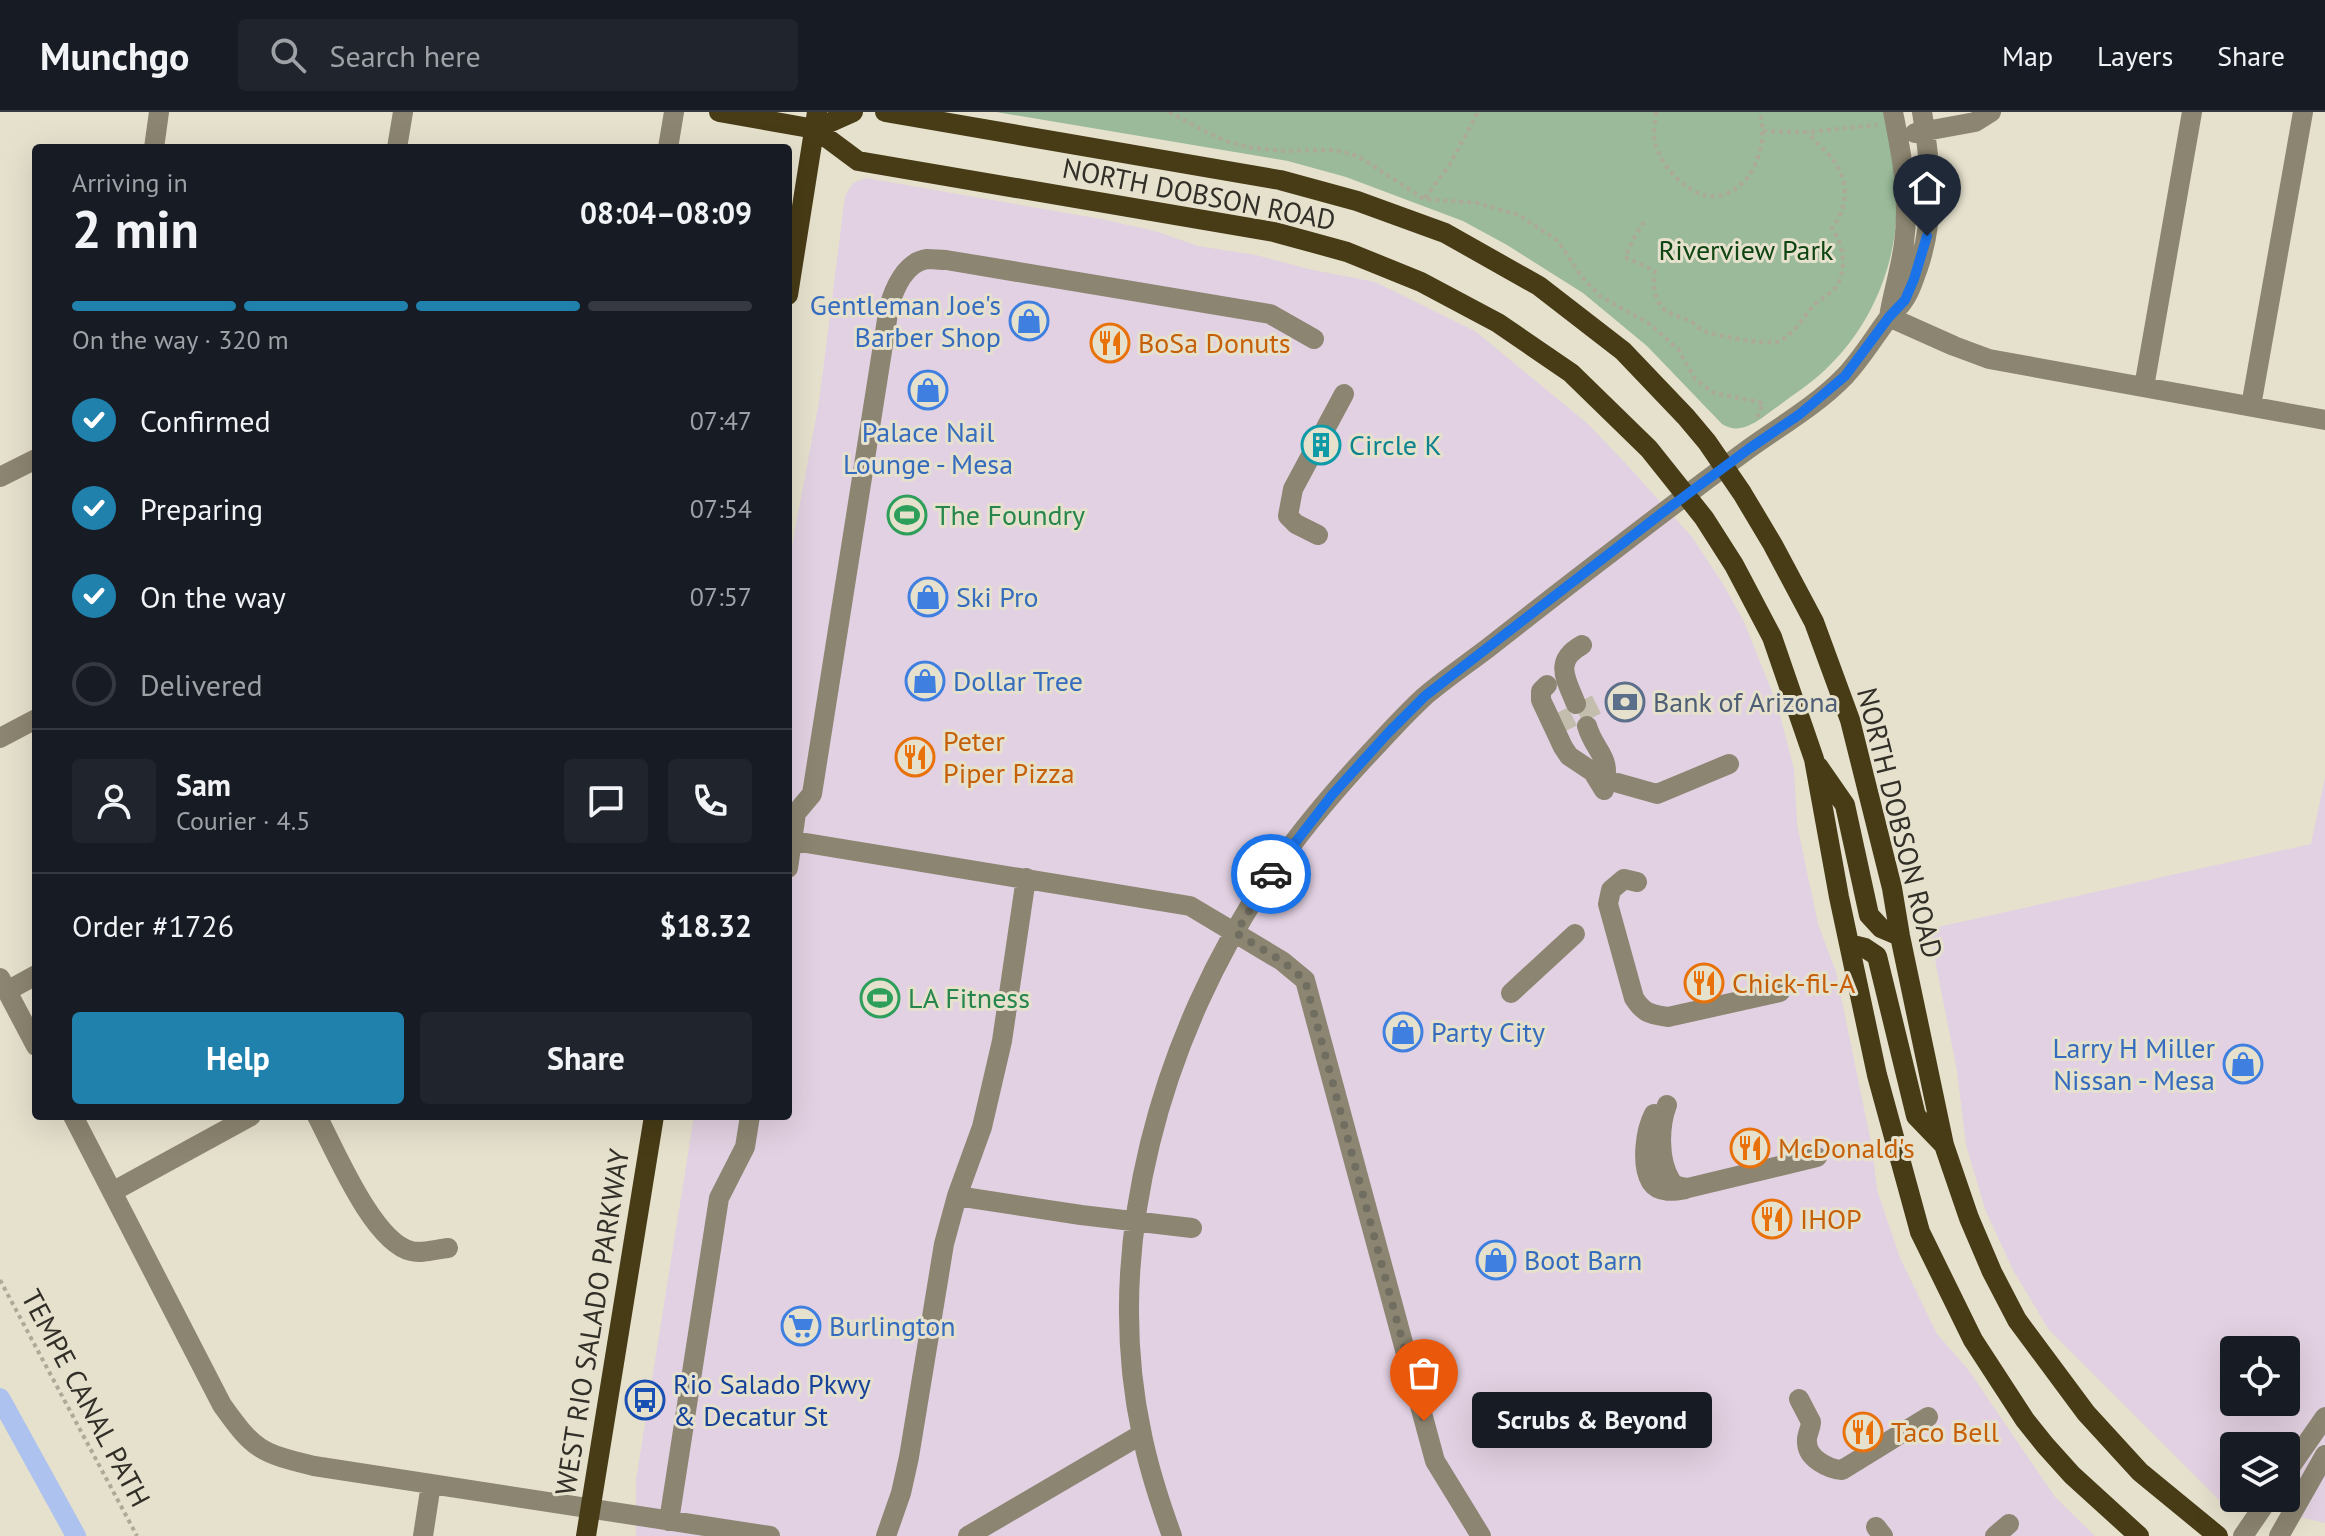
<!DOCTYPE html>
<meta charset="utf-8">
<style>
:root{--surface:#171b24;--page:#20242c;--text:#f1f3f6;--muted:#9ea1a6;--line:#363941;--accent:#2181ad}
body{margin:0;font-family:"PT Sans",sans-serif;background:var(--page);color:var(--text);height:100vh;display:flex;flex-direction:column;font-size:30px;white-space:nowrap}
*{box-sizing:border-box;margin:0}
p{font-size:26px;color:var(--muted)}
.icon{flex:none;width:44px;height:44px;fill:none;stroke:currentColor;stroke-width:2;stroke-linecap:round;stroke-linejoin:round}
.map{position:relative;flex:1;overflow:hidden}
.details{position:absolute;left:32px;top:32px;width:760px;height:976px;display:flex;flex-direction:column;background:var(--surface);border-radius:8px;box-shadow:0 8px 32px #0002}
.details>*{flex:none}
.controls{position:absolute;left:2220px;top:1224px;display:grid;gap:16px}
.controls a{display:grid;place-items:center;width:80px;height:80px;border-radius:8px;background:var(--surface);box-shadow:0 8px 32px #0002;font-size:40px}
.pin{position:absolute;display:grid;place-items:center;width:68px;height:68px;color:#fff;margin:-82px -34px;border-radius:50% 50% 50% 0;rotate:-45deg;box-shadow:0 0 8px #0007}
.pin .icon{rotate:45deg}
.courier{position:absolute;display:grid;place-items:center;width:80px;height:80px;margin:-40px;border:6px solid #1a73e8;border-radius:50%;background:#fff;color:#222;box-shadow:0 2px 10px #0007}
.bubble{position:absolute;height:56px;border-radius:8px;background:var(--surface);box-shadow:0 8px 32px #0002;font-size:26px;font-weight:800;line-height:56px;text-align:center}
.head em{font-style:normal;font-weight:800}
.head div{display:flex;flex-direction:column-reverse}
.head{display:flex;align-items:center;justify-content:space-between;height:136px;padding:0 40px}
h1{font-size:52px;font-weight:800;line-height:60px}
.bar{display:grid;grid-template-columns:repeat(4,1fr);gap:12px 8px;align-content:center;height:96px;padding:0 40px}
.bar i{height:10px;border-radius:6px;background:var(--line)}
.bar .active{background:var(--accent)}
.bar p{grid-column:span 4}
.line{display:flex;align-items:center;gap:20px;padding:0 40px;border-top:2px solid var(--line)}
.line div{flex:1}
.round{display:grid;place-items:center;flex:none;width:84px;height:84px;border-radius:8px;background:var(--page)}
ol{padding:0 40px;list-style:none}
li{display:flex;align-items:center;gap:24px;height:88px}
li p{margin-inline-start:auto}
li .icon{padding:8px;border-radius:50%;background:var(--accent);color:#fff;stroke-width:4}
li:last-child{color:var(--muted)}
li i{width:44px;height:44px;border:4px solid var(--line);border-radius:50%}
.cta{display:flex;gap:16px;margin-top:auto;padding:16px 40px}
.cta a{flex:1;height:92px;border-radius:8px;background:var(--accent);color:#fff;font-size:32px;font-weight:800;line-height:92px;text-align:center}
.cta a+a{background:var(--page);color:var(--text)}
header{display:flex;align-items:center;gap:48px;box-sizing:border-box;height:112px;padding:0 40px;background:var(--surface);border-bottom:2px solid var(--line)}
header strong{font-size:38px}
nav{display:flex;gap:44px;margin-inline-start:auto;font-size:28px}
.search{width:560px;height:72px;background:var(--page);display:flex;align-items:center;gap:20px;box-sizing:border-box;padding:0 28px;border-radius:8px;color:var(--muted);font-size:30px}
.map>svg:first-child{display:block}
</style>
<header>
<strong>Munchgo</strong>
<div class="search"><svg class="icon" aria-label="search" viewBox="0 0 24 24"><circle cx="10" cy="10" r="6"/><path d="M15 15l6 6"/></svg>Search here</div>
<nav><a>Map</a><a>Layers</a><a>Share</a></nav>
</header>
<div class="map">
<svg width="2325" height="1424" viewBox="0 0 2325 1424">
<rect width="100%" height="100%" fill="#e6e1cd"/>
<path fill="#e2d1e2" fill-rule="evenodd" d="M866 66 1101 107 1155 119 1198 134 1256 143 1308 157 1375 170 1475 219 1588 312 1629 355 1692 425 1723 472 1744 510 1777 592 1794 657 1797 712 1818 812 1836 860 1872 1035 1877 1078 1900 1146 1937 1222 1967 1256 2055 1385 2095 1424H636V1368L694 1004H788V455L819 290 845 84 853 71Z
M2325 665V1411L2249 1393 2228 1397 2049 1218 2013 1158 1985 1097 1966 1033 1957 959 1929 817 2311 732ZM2234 1238H2286V1290H2234ZM2234 1334H2286V1386H2234Z"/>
<path fill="#9aba99" d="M996 0H1883C1891 36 1899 73 1896 110 1892 162 1868 216 1830 253 1815 269 1794 282 1777 295 1761 306 1742 325 1722 312L1647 234 1583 181 1507 133 1463 109 1346 65 1288 49Z"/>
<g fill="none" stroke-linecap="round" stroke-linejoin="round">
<path stroke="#adc2ef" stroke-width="20" d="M0 1286 76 1424"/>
<path stroke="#c2bdac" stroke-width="20" stroke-dasharray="20 10" stroke-linecap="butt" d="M1583 588 1594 610
M1559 600 1570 622"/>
<path stroke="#ada999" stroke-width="4" stroke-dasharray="4 4" stroke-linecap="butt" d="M1169 0 1206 20 1229 30 1253 36 1285 39 1335 38 1358 44 1424 87 1477 91 1519 103 1558 129 1581 164 1601 185 1647 210 1678 237 1695 267 1714 281 1763 291 1757 306
M1656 0C1655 10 1653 21 1655 31 1661 56 1695 92 1723 83 1756 72 1768 30 1760 0
M1763 19 1808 20 1877 13
M1425 86 1450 52 1478 0
M1644 110 1635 124 1625 145 1655 159C1653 172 1653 183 1662 195 1668 203 1680 204 1689 209 1695 211 1698 217 1704 219 1717 224 1765 233 1777 230 1792 225 1803 206 1812 195 1819 187 1830 183 1836 175 1848 157 1843 131 1832 116 1850 92 1849 67 1830 44 1823 36 1814 29 1808 20
M0 1168 137 1424"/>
<path stroke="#8c8571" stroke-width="20" d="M1915 21 1975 10 1991 0
M154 36 159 0
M397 36 403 0
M668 36 674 0
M1889 205 1954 234 1989 247 2325 308
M1889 205C1893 180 1901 156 1904 131 1910 86 1902 44 1893 0
M2144 275 2192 0
M2251 294 2303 0
M0 365 36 347
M1318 423 1296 412 1288 404 1293 377 1344 282
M1547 573 1541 579V588L1563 635 1569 644 1593 660 1604 678
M1576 592C1566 567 1553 549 1582 533
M1587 614C1596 643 1612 642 1604 678
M0 626 36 607
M1618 671 1657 682 1729 652
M788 728 1190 794 1282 849 1305 868 1435 1349 1481 1424
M788 756 796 701 812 682 889 195C894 177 905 150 927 147 933 147 940 148 946 148L1270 202 1314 227
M1637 770 1624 767 1611 778 1608 792 1634 886C1644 902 1651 902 1668 905L1780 880
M0 866 36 934
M7 879 36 863
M1511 881 1575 822
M1667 993C1659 1014 1658 1049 1671 1069 1675 1075 1681 1075 1688 1076L1817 1045
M1654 1002C1645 1019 1641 1053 1651 1070 1659 1082 1675 1079 1686 1077
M73 1004 222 1293C254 1338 260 1341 314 1354L770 1424
M317 1004C335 1038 373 1130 411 1139 421 1142 437 1137 448 1136
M112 1080 251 1004
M957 1084 1081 1103 1192 1116
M1799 1287 1811 1310C1811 1316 1806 1324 1807 1330 1807 1347 1829 1357 1842 1358L1928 1305
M2286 1361 2325 1305
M669 1409 719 1086 745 1035 750 1004
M1876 1415 1883 1424
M423 1424 431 1372
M886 1424 901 1381 909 1345 944 1132 957 1084 982 1015 1002 929 1026 766
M968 1424 1142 1322
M1172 1424C1160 1391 1149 1357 1142 1323 1101 1133 1162 921 1270 763 1298 722 1330 684 1364 647 1384 626 1404 603 1425 584 1445 567 1467 552 1488 536 1530 503 1571 471 1613 439 1657 405 1702 371 1747 338 1780 314 1816 294 1845 264 1861 247 1873 227 1887 208 1892 201 1900 195 1904 188 1911 179 1914 166 1918 156 1936 103 1931 54 1922 0
M1995 1424 2009 1412
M2243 1424 2269 1386
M2279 1424 2325 1343"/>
<path stroke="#483c16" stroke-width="20" d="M719 0 815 17 858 49 1274 120 1347 140 1421 170 1498 211 1571 261 1649 337 1704 406 1734 453 1772 525 1814 647 1839 785 1877 963 1920 1120 1973 1228 2025 1308 2045 1333 2072 1363 2139 1424
M885 0 1280 68 1357 89 1445 121 1539 174 1623 239 1686 305 1707 330 1742 381 1773 433 1814 510 1850 608 1892 776 1900 824 1944 1033 1969 1106 1992 1160 2017 1208 2086 1301 2140 1360 2218 1424
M815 17 853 0
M788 183 817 0
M1818 654 1845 693 1869 803 1881 816 1900 824
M1849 832 1865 836 1877 844 1916 1004 1944 1033
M586 1424 654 1004"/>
</g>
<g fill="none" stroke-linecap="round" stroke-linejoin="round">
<path stroke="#706d61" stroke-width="8" stroke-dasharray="0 14.4" d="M1271 762 1236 821 1282 849 1305 868 1424 1309"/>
<path stroke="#1a73e8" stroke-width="10" d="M1271 762 1332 683 1388 621 1425 584 1662 401 1750 336 1800 302 1845 264 1889 205 1905 188 1914 167 1927 124"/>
</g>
<defs>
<symbol id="shop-ring" viewBox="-11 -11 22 22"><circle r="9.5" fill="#e6e1cd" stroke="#3f7fe0" stroke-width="1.5"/><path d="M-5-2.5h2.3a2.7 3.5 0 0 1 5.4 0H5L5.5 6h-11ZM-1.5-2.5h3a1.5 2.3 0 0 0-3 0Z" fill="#3f7fe0"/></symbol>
<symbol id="restaurant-ring" viewBox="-11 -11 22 22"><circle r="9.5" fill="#e6e1cd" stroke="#e8710a" stroke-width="1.5"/><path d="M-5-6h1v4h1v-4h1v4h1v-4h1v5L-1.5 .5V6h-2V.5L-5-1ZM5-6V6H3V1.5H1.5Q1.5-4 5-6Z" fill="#e8710a"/></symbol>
<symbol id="building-ring" viewBox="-11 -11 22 22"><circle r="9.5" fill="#e6e1cd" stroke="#0f9aa8" stroke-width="1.5"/><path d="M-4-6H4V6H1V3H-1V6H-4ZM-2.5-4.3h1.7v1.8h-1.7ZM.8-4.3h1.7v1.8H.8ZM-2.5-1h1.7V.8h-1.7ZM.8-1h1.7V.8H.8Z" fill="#0f9aa8"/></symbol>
<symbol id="stadium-ring" viewBox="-11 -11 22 22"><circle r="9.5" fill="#e6e1cd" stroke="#2e9e5b" stroke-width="1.5"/><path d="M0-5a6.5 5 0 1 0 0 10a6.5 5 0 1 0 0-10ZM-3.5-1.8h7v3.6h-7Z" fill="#2e9e5b"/></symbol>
<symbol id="bank-ring" viewBox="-11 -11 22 22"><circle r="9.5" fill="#e6e1cd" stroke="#5c6f8a" stroke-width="1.5"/><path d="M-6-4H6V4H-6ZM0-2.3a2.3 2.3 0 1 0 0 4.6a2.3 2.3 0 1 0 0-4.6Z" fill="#5c6f8a"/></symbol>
<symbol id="supermarket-ring" viewBox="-11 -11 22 22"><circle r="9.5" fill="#e6e1cd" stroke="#3f7fe0" stroke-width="1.5"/><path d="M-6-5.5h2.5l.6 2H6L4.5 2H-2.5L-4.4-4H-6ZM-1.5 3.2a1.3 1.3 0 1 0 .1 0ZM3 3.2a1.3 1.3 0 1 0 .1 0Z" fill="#3f7fe0"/></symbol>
<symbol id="bus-ring" viewBox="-11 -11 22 22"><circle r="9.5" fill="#e6e1cd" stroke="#1a4fb4" stroke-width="1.5"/><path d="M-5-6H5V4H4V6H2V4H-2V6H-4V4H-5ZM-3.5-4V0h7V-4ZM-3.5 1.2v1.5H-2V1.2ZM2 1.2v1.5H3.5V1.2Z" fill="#1a4fb4"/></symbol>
</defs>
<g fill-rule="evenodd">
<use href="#shop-ring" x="1007" y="187" width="44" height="44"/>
<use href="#restaurant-ring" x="1088" y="209" width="44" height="44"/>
<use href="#shop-ring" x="906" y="256" width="44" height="44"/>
<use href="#building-ring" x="1299" y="311" width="44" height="44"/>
<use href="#stadium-ring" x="885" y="381" width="44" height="44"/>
<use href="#shop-ring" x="906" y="463" width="44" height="44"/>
<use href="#shop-ring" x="903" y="547" width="44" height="44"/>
<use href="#bank-ring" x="1603" y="568" width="44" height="44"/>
<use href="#restaurant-ring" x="893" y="623" width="44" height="44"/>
<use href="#restaurant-ring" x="1682" y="849" width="44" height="44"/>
<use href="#stadium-ring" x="858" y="864" width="44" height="44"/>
<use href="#shop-ring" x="1381" y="898" width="44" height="44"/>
<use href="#shop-ring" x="2221" y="930" width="44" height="44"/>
<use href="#restaurant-ring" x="1728" y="1014" width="44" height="44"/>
<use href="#restaurant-ring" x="1750" y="1085" width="44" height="44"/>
<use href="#shop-ring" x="1474" y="1126" width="44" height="44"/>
<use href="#supermarket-ring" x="779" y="1192" width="44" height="44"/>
<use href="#bus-ring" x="623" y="1266" width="44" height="44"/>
<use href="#restaurant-ring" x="1841" y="1298" width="44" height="44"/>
</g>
<g text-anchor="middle" stroke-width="6" stroke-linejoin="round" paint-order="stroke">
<g font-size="28" fill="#312f27" stroke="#e6e1cd">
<text transform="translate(1199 82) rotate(11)" y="10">NORTH DOBSON ROAD</text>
<text transform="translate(1900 711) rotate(76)" y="10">NORTH DOBSON ROAD</text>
<text transform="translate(592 1210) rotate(-81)" y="10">WEST RIO SALADO PARKWAY</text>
<text transform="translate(86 1286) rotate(62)" y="10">TEMPE CANAL PATH</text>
</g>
<g font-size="28" fill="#0f4513" stroke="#e6e1cd">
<text x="1746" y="148">Riverview Park</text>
</g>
<g font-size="28" fill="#366cbe" stroke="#e6e1cd" text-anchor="start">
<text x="1001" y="203" text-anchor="end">Gentleman Joe's<tspan x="1001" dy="32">Barber Shop</tspan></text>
<text x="928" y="330" text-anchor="middle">Palace Nail<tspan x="928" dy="32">Lounge - Mesa</tspan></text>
<text x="956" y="495">Ski Pro</text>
<text x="953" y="579">Dollar Tree</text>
<text x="1431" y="930">Party City</text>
<text x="2215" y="946" text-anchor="end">Larry H Miller<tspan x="2215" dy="32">Nissan - Mesa</tspan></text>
<text x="1524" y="1158">Boot Barn</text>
<text x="829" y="1224">Burlington</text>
</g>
<g font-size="28" fill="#c56008" stroke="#e6e1cd" text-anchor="start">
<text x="1138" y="241">BoSa Donuts</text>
<text x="943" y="639">Peter<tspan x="943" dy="32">Piper Pizza</tspan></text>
<text x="1732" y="881">Chick-fil-A</text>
<text x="1778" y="1046">McDonald's</text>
<text x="1800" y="1117">IHOP</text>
<text x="1891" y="1330">Taco Bell</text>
</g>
<g font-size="28" fill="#0d838f" stroke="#e6e1cd" text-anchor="start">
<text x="1349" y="343">Circle K</text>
</g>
<g font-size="28" fill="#27864d" stroke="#e6e1cd" text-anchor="start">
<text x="935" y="413">The Foundry</text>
<text x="908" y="896">LA Fitness</text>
</g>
<g font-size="28" fill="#4e5e75" stroke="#e6e1cd" text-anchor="start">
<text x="1653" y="600">Bank of Arizona</text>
</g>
<g font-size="28" fill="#164399" stroke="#e6e1cd" text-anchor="start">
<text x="673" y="1282">Rio Salado Pkwy<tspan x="673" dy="32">&amp; Decatur St</tspan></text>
</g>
</g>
</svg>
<div class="controls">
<a><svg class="icon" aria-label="locate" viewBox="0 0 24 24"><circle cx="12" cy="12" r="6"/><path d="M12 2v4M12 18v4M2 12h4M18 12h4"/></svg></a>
<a><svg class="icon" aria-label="layers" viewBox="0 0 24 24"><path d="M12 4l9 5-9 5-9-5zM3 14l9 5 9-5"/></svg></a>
</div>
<div class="pin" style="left:1424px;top:1309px;background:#ea580c"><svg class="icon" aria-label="bag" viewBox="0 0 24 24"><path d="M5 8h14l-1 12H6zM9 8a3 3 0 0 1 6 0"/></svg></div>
<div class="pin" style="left:1927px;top:124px;background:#1f2937"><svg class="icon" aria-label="home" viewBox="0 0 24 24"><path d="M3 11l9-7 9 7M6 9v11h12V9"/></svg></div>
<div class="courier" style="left:1271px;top:762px"><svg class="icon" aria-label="car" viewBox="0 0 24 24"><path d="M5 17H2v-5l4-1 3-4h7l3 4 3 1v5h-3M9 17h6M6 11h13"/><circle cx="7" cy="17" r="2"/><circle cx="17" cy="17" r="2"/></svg></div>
<div class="bubble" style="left:1472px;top:1280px;width:240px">Scrubs &amp; Beyond</div>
<section class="details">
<div class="head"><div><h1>2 min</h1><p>Arriving in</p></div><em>08:04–08:09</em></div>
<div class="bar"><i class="active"></i><i class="active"></i><i class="active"></i><i></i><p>On the way · 320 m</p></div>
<ol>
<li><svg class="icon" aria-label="check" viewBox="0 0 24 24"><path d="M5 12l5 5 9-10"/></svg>Confirmed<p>07:47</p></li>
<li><svg class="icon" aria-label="check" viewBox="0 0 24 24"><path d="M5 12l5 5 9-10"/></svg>Preparing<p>07:54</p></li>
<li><svg class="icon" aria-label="check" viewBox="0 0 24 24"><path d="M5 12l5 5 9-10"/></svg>On the way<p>07:57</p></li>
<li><i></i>Delivered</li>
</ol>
<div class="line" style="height:144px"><a class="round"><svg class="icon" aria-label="person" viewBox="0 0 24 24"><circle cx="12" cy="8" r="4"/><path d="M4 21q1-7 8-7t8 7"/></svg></a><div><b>Sam</b><p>Courier · 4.5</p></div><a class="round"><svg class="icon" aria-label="chat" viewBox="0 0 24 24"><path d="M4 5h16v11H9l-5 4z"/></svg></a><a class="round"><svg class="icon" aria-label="phone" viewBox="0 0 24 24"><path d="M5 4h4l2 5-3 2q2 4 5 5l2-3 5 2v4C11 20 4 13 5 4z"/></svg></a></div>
<div class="line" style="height:104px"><div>Order #1726</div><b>$18.32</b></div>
<div class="cta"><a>Help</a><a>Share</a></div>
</section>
</div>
